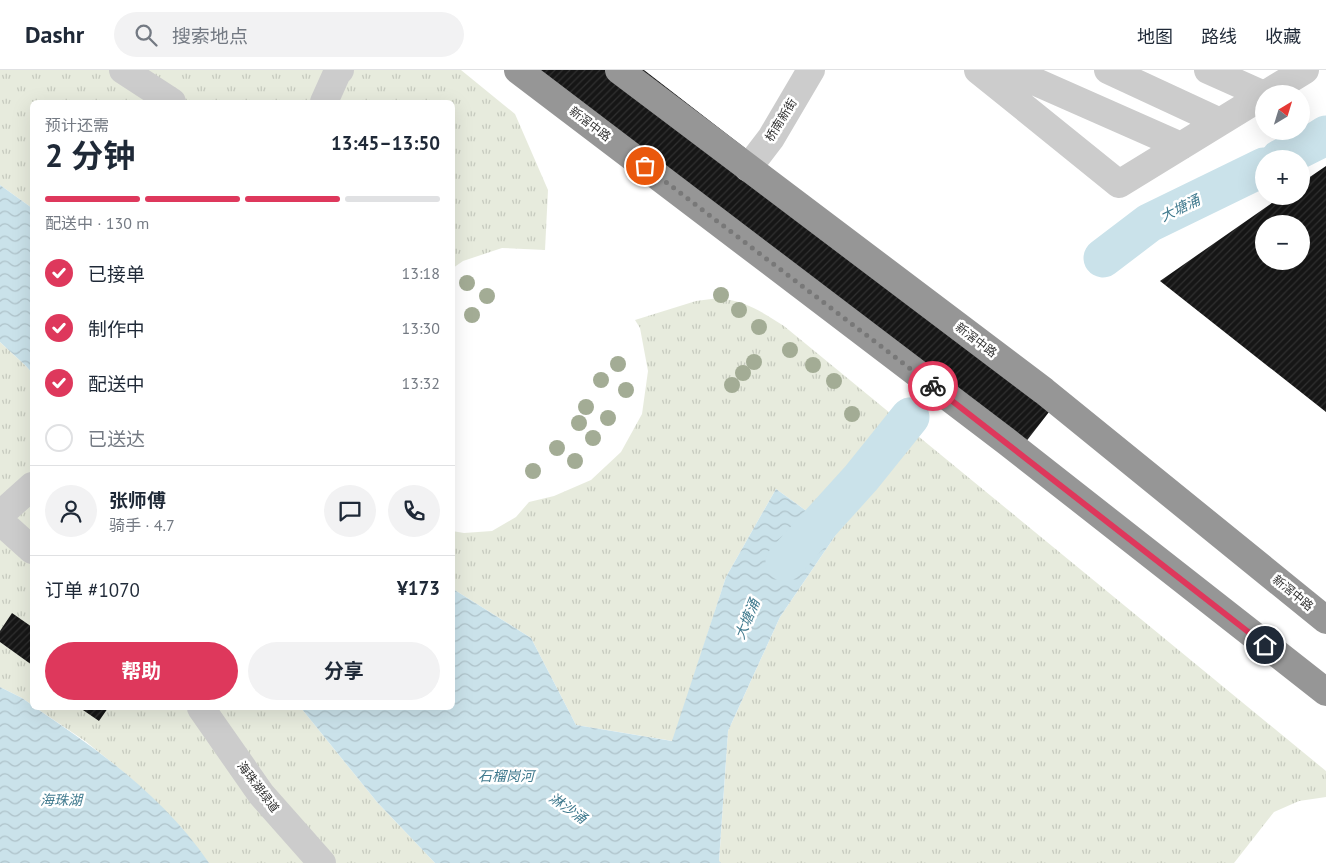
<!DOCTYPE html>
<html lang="zh">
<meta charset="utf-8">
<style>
:root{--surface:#fff;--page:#f2f2f3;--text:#1f2937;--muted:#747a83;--line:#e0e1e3;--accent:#de385c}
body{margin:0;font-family:"PT Sans","Noto Sans SC",sans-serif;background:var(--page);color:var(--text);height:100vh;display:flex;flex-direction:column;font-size:19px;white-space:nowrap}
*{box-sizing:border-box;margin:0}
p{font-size:16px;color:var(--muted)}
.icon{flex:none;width:28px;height:28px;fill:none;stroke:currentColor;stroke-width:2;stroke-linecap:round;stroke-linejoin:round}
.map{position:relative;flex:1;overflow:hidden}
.side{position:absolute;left:30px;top:30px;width:425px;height:610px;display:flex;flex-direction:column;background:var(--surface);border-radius:8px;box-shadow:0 5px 20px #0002}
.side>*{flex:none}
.needle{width:32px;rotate:38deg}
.controls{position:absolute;left:1255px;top:15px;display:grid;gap:10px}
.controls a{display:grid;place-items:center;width:55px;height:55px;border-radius:50%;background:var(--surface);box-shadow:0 5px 20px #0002;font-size:25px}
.pin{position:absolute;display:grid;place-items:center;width:42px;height:42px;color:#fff;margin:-21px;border:2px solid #fff;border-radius:50%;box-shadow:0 1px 5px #0007}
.courier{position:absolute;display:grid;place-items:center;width:50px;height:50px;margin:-25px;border:4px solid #de385c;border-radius:50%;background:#fff;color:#222;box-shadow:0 1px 6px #0007}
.head em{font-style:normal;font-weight:700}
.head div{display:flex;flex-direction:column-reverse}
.head{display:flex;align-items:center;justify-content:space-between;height:85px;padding:0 15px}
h1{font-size:32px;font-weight:700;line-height:38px}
.bar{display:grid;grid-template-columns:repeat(4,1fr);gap:8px 5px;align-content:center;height:60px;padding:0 15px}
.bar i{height:6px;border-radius:4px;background:var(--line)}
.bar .selected{background:var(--accent)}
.bar p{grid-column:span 4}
.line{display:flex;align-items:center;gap:12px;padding:0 15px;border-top:1px solid var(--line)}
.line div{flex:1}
.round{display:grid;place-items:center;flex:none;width:52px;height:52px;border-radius:26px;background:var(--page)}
ol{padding:0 15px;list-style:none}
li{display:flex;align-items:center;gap:15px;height:55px}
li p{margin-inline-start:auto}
li .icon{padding:5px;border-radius:50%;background:var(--accent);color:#fff;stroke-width:4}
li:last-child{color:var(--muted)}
li i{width:28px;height:28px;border:2px solid var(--line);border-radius:50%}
.action{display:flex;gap:10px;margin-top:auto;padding:10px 15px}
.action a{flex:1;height:58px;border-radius:30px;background:var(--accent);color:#fff;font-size:20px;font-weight:700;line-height:58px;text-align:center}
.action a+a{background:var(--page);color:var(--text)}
header{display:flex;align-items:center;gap:30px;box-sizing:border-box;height:70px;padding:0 25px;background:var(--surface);border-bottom:1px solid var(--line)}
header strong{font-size:24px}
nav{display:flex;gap:28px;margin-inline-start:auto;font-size:18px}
.search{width:350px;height:45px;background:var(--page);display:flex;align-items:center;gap:12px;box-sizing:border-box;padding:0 18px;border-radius:28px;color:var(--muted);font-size:19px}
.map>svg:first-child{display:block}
</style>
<header>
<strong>Dashr</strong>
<div class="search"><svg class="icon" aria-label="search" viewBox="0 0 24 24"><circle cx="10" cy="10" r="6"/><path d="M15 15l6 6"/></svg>搜索地点</div>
<nav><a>地图</a><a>路线</a><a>收藏</a></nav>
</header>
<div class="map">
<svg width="1326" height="793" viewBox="0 0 1326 793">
<defs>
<pattern id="park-tufts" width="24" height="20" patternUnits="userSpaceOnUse" patternTransform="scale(1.25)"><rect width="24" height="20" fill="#e7ebdd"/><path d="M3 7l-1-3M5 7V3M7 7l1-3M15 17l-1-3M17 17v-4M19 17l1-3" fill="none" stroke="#c6cabe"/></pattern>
<pattern id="water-waves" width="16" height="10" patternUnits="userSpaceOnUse" patternTransform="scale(1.25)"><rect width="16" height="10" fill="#cae2ea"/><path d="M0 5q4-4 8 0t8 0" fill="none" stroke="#aec2c9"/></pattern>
<pattern id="building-hatch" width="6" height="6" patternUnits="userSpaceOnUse" patternTransform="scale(1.25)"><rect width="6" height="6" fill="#161616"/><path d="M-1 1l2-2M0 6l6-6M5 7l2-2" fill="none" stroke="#303030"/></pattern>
</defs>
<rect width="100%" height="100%" fill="#fff"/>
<path fill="url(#park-tufts)" d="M0 0H461L515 44 548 120 545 180 502 178 463 191 453 198 452 32H32V138L0 115Z
M719 228C748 232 760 241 784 256L1326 701V727L1299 731 1274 742 1234 793H721L719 792 728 661 780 547 837 463 776 419 726 507 673 671 576 655 531 568 453 519 452 461 464 463 492 461 516 447 529 432 554 426 591 410 621 382 642 344 648 301 640 258 635 250 696 231Z
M0 272 26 296 32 303V635L22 628 0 617Z
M36 638H301L377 732 435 793H209L131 708 85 671Z"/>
<path fill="url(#water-waves)" d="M0 115 32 138V303L26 296 0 272Z
M776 419 837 463 780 547 728 661 719 791 721 793H435L377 732 301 638H452L453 519 531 568 576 655 672 671 726 507Z
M0 617 22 628 32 635V638H36C100 681 165 728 209 793H0Z"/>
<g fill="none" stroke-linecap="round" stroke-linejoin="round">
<path stroke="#cae2ea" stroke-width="39" d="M1280 89 1318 70 1326 65
M1103 188 1149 153 1264 97
M785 492 861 408 910 347"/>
</g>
<path fill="url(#building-hatch)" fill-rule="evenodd" d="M522 0H644L1063 324 1014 387Z
M1326 96V342L1160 211 1282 126H1301V113ZM1264 154H1301V191H1264Z
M12 543 32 557V595L0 572V561Z
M80 638H108L99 651Z"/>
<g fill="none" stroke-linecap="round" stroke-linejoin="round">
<path stroke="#ccc" stroke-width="28" d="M123 0 172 32
M978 0 1119 114 1264 25
M1009 0 1181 76
M1108 0 1220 52
M1208 0 1264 25
M1266 24 1305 0
M324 32 337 3 340 0
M748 98 771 68 811 0
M0 445 32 416
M0 451 32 480
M201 638 261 724 322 793"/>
<path stroke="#969696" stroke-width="28" d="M518 0 1006 371 1326 622
M619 0 1044 321 1326 550"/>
</g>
<g fill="#a3ac95">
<circle cx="467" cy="213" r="8"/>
<circle cx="721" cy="225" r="8"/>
<circle cx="487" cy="226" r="8"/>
<circle cx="739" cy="240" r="8"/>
<circle cx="472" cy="245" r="8"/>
<circle cx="759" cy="257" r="8"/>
<circle cx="790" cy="280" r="8"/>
<circle cx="754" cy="292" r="8"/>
<circle cx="618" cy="294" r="8"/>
<circle cx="813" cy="295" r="8"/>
<circle cx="743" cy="303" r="8"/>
<circle cx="601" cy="310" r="8"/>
<circle cx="834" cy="311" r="8"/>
<circle cx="732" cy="315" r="8"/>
<circle cx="626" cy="320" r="8"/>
<circle cx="586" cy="337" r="8"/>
<circle cx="852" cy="344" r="8"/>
<circle cx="608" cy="348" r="8"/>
<circle cx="579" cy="353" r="8"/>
<circle cx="593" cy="368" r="8"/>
<circle cx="557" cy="378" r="8"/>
<circle cx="575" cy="391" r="8"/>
<circle cx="533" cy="401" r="8"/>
</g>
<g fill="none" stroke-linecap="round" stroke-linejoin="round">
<path stroke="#787878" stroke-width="5" stroke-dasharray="0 9" d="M645 96 933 316"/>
<path stroke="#de385c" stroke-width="6" d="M933 316 1265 575"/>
</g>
<g text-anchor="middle" stroke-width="5" stroke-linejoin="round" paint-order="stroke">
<g font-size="12" fill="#2f2f2f" stroke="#fff">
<text transform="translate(781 50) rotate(-58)" y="4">桥南新街</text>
<text transform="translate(590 54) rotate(37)" y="4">新滘中路</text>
<text transform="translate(976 270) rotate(37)" y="4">新滘中路</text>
<text transform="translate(1293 523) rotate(39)" y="4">新滘中路</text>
<text transform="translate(258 717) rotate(53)" y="4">海珠湖绿道</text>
</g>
<g font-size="14" font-style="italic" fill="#407a8e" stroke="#fff">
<text transform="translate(1180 138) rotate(-26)" y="5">大塘涌</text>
<text transform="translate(747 549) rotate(-67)" y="5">大塘涌</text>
<text x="506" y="711">石榴岗河</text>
<text x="61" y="735">海珠湖</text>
<text transform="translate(568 738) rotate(35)" y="5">淋沙涌</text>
</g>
</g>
</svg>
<div class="controls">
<a><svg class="needle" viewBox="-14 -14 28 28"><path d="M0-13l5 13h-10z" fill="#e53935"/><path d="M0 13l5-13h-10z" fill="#747a83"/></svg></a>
<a>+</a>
<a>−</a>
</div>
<div class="pin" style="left:645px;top:96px;background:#ea580c"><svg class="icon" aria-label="bag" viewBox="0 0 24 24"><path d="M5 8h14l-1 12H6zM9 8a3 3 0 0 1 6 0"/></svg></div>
<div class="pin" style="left:1265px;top:575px;background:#1f2937"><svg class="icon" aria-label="home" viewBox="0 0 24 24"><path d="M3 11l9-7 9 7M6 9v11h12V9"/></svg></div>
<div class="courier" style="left:933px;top:316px"><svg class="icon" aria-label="bike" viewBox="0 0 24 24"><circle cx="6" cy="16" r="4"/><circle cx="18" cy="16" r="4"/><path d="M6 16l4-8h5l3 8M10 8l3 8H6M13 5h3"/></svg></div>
<section class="side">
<div class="head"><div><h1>2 分钟</h1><p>预计还需</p></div><em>13:45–13:50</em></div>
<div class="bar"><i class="selected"></i><i class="selected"></i><i class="selected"></i><i></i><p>配送中 · 130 m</p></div>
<ol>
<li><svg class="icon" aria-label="check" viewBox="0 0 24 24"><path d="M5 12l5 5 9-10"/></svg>已接单<p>13:18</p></li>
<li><svg class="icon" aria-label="check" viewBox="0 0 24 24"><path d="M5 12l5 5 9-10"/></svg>制作中<p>13:30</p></li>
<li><svg class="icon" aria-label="check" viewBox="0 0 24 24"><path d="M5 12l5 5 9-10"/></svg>配送中<p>13:32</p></li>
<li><i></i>已送达</li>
</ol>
<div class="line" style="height:90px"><a class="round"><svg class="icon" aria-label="person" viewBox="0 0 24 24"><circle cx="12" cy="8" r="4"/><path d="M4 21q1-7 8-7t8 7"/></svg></a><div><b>张师傅</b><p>骑手 · 4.7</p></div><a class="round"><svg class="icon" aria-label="chat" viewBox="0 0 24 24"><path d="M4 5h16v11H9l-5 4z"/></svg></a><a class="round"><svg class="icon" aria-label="phone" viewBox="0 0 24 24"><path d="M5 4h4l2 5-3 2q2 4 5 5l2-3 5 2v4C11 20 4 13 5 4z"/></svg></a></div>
<div class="line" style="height:65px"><div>订单 #1070</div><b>¥173</b></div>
<div class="action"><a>帮助</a><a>分享</a></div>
</section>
</div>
